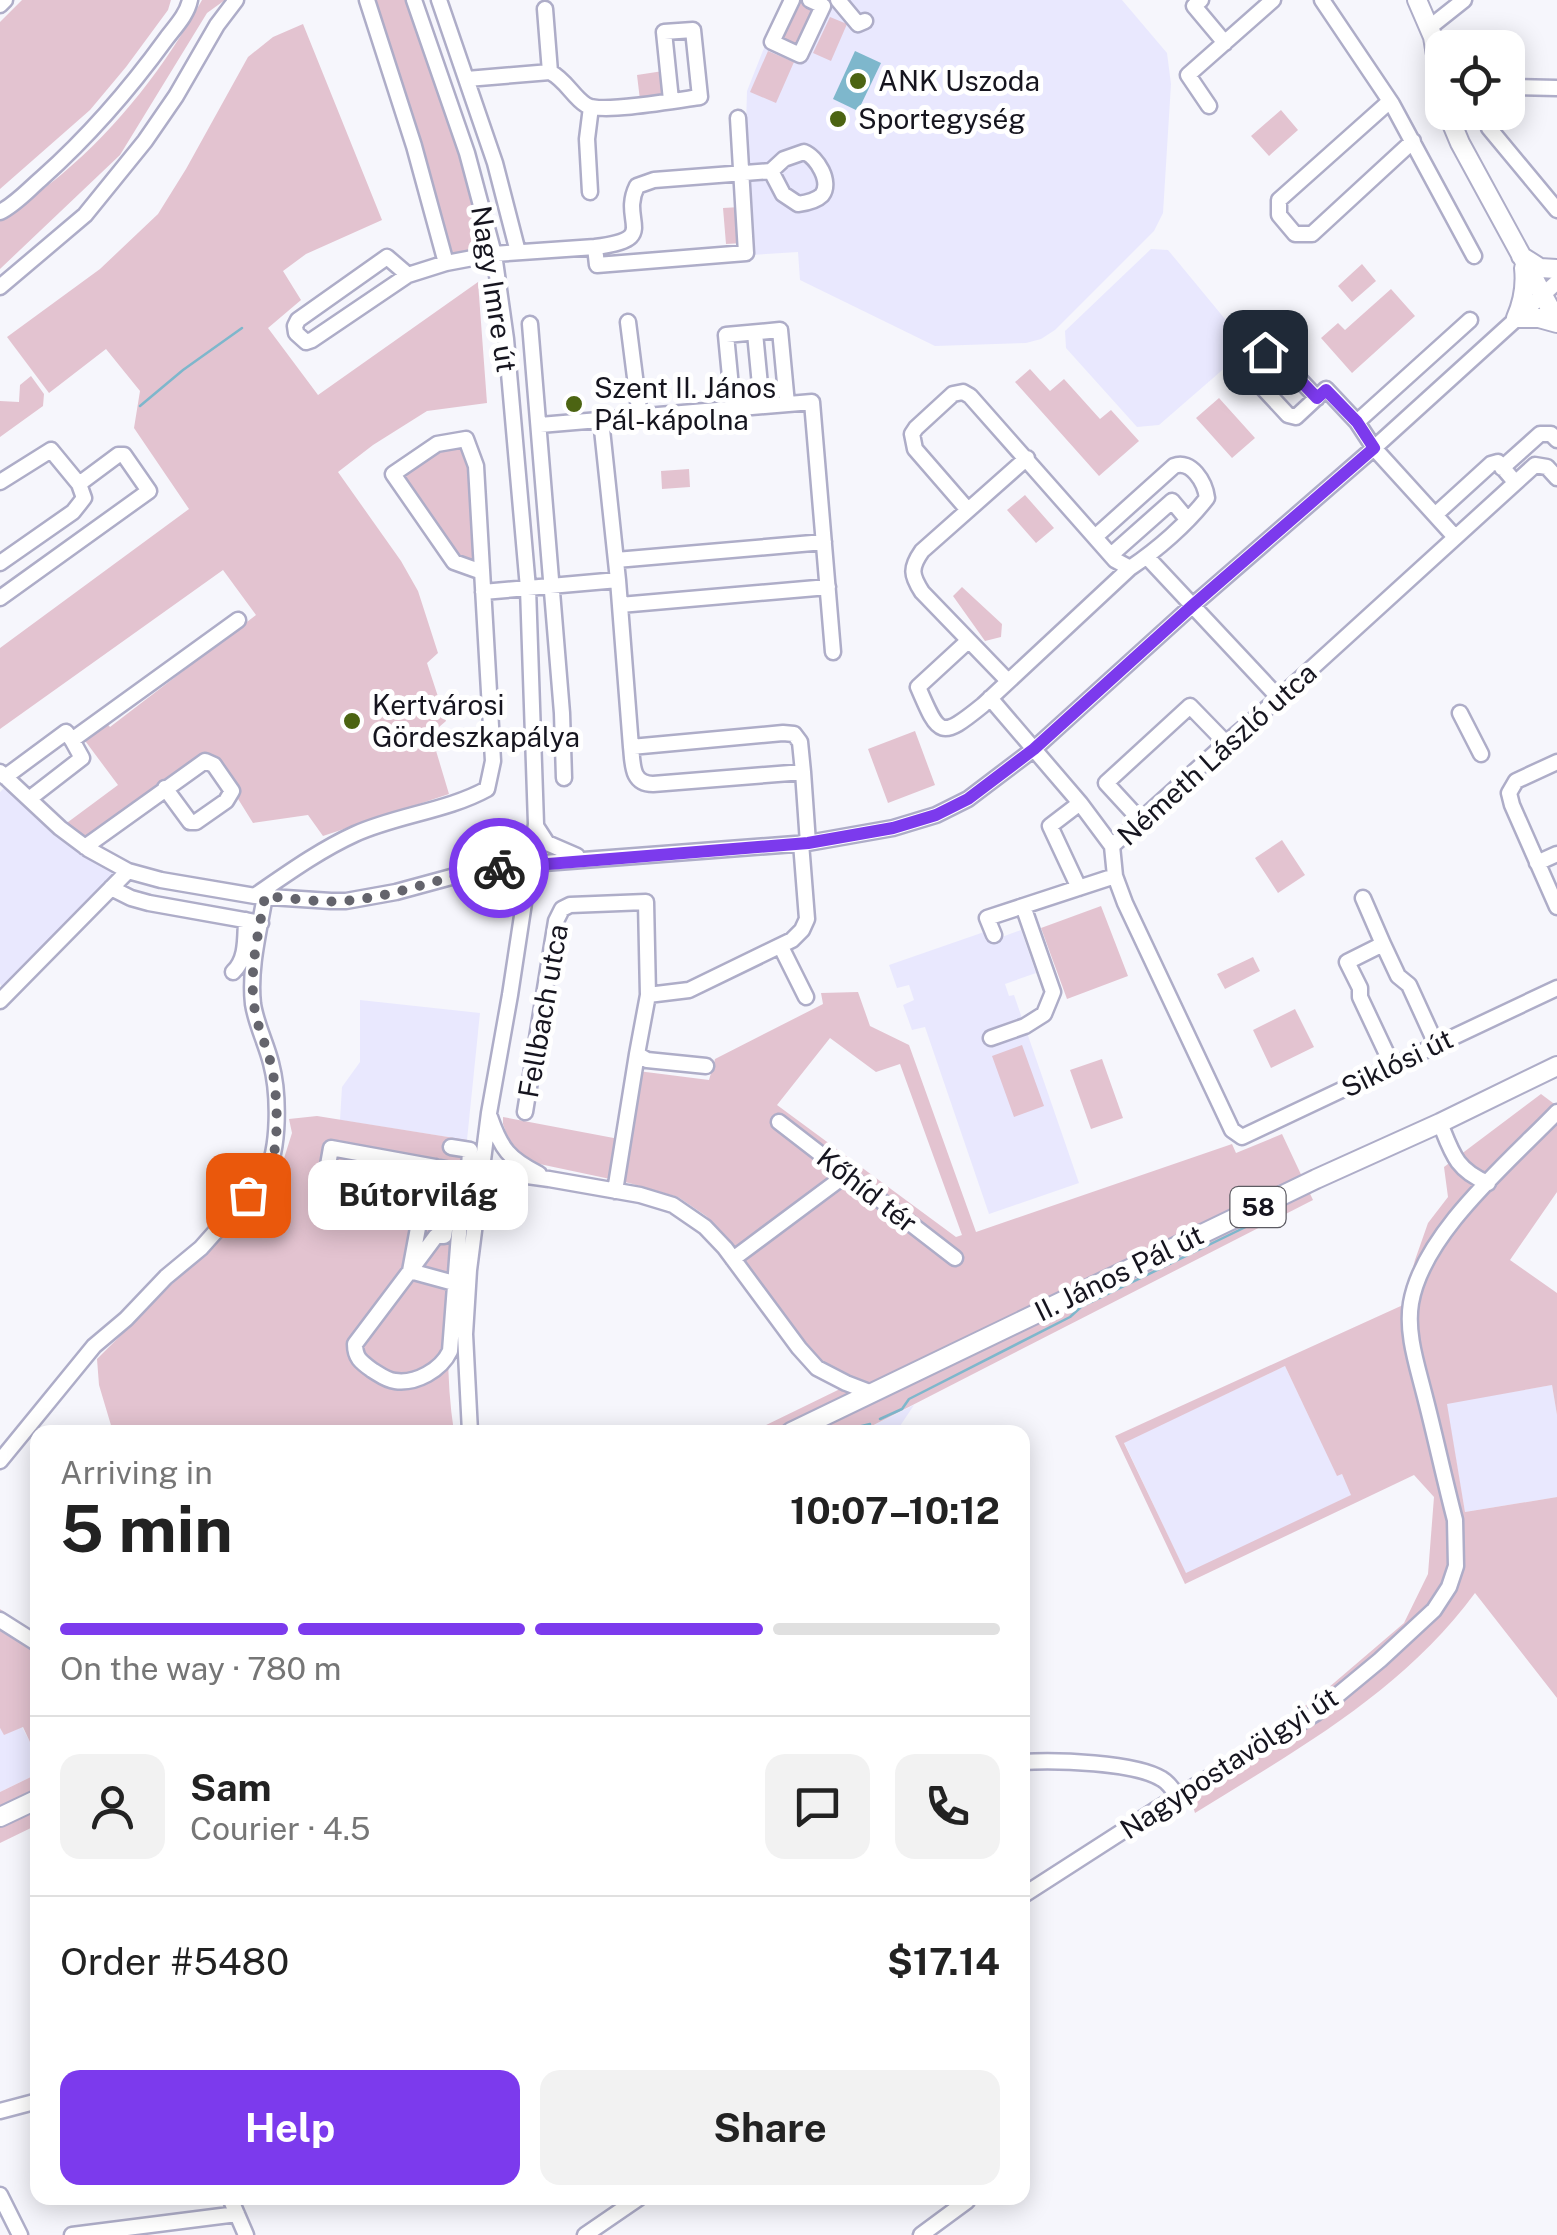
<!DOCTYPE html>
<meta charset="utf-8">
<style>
:root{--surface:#fff;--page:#f2f2f2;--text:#222;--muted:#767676;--line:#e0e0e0;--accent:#7c3aed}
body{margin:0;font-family:"Public Sans",sans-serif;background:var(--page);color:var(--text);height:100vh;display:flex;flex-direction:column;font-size:38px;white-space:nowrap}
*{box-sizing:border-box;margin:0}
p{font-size:32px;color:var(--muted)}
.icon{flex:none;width:55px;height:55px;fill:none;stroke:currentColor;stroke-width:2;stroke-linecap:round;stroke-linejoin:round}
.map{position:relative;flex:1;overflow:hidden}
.sheet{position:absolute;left:30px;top:1425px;width:1000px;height:780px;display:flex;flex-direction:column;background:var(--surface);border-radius:20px;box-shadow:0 5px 25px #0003}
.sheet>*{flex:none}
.buttons{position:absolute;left:1425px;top:30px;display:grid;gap:20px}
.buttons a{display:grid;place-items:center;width:100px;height:100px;border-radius:20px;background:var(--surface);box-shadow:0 5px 25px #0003;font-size:50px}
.pin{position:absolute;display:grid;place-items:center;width:85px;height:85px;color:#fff;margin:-42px;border-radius:20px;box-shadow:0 5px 15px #0006}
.courier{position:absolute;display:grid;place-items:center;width:100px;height:100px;margin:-50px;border:8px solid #7c3aed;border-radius:50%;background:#fff;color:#222;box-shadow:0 2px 12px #0007}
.bubble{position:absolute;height:70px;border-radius:20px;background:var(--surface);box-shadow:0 5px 25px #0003;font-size:32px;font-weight:700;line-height:70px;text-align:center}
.summary em{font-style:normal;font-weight:700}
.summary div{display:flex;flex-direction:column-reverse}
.summary{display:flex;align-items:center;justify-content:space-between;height:170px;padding:0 30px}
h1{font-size:65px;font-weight:700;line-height:75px}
.bar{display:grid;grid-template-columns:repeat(4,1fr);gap:15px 10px;align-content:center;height:120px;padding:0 30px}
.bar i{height:12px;border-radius:8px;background:var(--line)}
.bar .on{background:var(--accent)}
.bar p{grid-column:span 4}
.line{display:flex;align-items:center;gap:25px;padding:0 30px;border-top:2px solid var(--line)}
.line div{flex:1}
.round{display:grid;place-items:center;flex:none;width:105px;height:105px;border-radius:20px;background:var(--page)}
.cta{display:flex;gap:20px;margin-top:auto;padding:20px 30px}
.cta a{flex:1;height:115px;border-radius:20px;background:var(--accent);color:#fff;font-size:40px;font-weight:700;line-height:115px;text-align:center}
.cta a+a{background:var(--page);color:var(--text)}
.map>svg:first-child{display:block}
</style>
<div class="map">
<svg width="1557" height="2235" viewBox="0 0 1557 2235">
<rect width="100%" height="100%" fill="#f6f6fc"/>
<path fill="#e9e8fe" d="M821 0H1122L1167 53 1171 84 1163 213 1154 231 1055 330 1041 339 1026 343 935 346 800 280 798 252 750 255 745 159 747 91 768 38Z
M1151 249 1168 250 1239 336 1235 359 1159 425 1137 427 1066 348 1065 331Z
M10 782 60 828 128 871 11 990 2 988 0 983V792Z
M1021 930 1036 973 1005 984 1009 996 1014 995 1079 1183 989 1214 925 1027 912 1030 903 1005 914 1000 909 985 897 988 889 965 987 931 991 941Z
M360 1000 480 1013 467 1140 340 1120 342 1087 360 1062Z
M1285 1366 1337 1475 1342 1474 1352 1495 1186 1574 1124 1442Z
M1552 1385 1557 1415V1497L1465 1512 1446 1403Z
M914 1405 900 1426 901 1432H860Z
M22 1727 38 1757 37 1774 0 1792V1728L4 1734Z"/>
<path fill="#e3c3d0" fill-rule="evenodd" d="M22 0H171L168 10 126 67 90 110 0 189V22Z
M202 0H225L207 13 120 155 0 269V220C21 205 43 190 62 174 119 126 166 65 202 0Z
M371 0H406C435 82 465 164 486 249L453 256 425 159Z
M794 0H806L820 7 800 51 775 40Z
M830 17 847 24 831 61 813 53Z
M303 24 382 220 306 254 283 271 301 300 268 328 318 395 478 282 487 403 427 411 373 445 338 472 401 561 418 591 438 653 427 663 446 721 431 734 449 794 323 836 308 815 253 823 212 757 85 847 60 828 118 785 80 734 102 718 110 727 256 615 223 570 0 729V648L189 509 134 428 140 391 106 349 49 393 7 337 100 269 158 214 186 169 248 57 273 37Z
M768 51 794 62 776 103 750 92Z
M663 71 666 97 640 100 637 75Z
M1281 110 1298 130 1269 156 1251 136Z
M740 207 743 243 726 244 723 208Z
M1362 264 1376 281 1352 302 1338 286Z
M1391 289 1415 316 1352 373 1321 338 1338 323 1345 330Z
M1030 369 1050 391 1064 379 1100 419 1111 410 1139 441 1099 476 1015 382Z
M31 376 44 394 43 406 0 437V401L19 402 20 385Z
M1219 398 1255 438 1232 458 1196 418Z
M466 440 471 449 481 571 455 561 395 474 438 445Z
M689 469 690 487 662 489 661 471Z
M1025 495 1054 528 1036 543 1007 510Z
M962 587 1002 624 1001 637 985 641 953 596Z
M915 731 935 785 888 803 868 749Z
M1282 840 1305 875 1278 893 1255 858Z
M1101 906 1128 976 1067 999 1041 928Z
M1253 957 1260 971 1225 989 1217 974Z
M858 992 870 1026 909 1045 976 1232 1232 1144 1236 1153 1282 1134 1313 1200 860 1432H752L840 1389 726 1236 706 1216 678 1197 629 1183 530 1162 512 1149 503 1124V1117L619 1139 630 1070 709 1080 715 1059 823 1004 821 993ZM830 1038 876 1072 900 1064 962 1235 956 1237 777 1105Z
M1295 1009 1314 1047 1271 1068 1253 1030Z
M1022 1045 1044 1106 1014 1117 992 1056Z
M1102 1059 1123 1118 1091 1129 1070 1070Z
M1541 1094 1557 1106V1192L1510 1260 1557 1293V1415L1552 1385 1447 1404 1465 1512 1557 1497V1698L1475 1593C1402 1692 1298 1749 1195 1813L1190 1797 1267 1751 1262 1733 1314 1700 1404 1623 1428 1574 1434 1497 1414 1475 1185 1584 1115 1436 1403 1305 1415 1260 1428 1223 1448 1197 1444 1167ZM1285 1366 1337 1476 1342 1474 1351 1495 1186 1573 1124 1443Z
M317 1116 467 1140C456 1237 439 1336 454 1432H113L99 1385 97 1359 226 1230 280 1171 292 1133 289 1119Z
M0 1609 37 1634V1757L23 1727 4 1735 0 1728Z
M37 1774V1825L0 1843V1792Z"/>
<path fill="#7eb7cc" d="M855 51 881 63 858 111 833 99Z"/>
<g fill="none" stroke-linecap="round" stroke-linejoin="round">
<path stroke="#7eb7cc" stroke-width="2.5" d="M140 406 183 370 242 328
M880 1419 902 1409 909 1399 1070 1317 1081 1307 1262 1219
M837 1432 870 1424"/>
<defs>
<path id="minor" d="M367 0 414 146 446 263
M414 0 467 153 494 254 506 339 528 588 536 824 510 995 489 1113 469 1270 465 1334 470 1432
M439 0 495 163 518 252
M792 0 772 42 800 55 823 6 810 0
M838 0 858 24 865 21
M1201 0 1194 6 1225 43
M1322 0 1392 104 1474 256
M0 5 5 0
M545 9 550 72
M1430 27 1464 0
M467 79 550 72C566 80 573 97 586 105 600 114 679 100 700 97L693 30 664 32 671 100
M1508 87 1557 88
M1390 101 1279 200V215L1295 234H1312L1413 141
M1209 106 1188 75 1273 0
M1486 112 1489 128 1557 210
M590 192 587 139 591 107
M0 212C16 204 28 190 42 178 89 136 129 90 166 39 175 27 187 15 190 0
M595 247C661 239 619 222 637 186L654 180 771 171 783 194 798 204C806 203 816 201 822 195 832 182 817 157 804 152L784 159 771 171
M408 275 312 340 306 342 296 333 295 326 298 320 387 257 408 275 446 263 494 254 595 247 597 265 746 253 738 118
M0 287 85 215 145 141 176 96 217 25 236 0
M628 322 640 417
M530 324 562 713 564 778
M755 333 762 406
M1317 398 1273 351 1265 352 1248 368V372L1288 415 1296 417 1326 389 1357 422 1374 448 1455 537
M733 408 726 335 780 330 787 404
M601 420 618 580 631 747C633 764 631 784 653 784L803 772 808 843
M1357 422 1470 320
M540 425 812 402 833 652
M1502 468 1540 434H1551L1557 440
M1557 478 1547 467 1535 465 1279 698 1226 743 1112 846 1115 876 1125 903 1232 1130 1242 1137 1557 988
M0 482 51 450 79 484 118 455H124L149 491 0 598
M968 510 915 449 912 434 916 428 953 394 963 392 970 396 1115 560 1130 568
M1435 515 1491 464 1498 462 1515 482
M1111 555 1172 501 1187 519
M1147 557 1279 698
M616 560 824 542
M0 563 73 512 84 498 79 484
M483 592 618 580
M620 605 828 587
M968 641 918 687C939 736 940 740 983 705L1130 568C1157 550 1187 524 1207 498 1205 482 1191 459 1174 466L1095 537
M1008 681 922 592C911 575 910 568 922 551L1027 458
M990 698 1080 803 1112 846
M1460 713 1481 754
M631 747 783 733 794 734 800 742 803 772
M1557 762 1516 781 1509 793 1512 805 1557 907
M0 772 60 828 88 849 128 871 161 880 255 896 331 901H346L396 892 477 870 531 864 808 843 893 828 936 815 968 799 1034 749 1192 606 1374 448 1557 282
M5 777 66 732 72 740 238 620
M29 799 82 758 72 740
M1141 821 1106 783 1190 706 1226 743
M536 826 547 843 577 856
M85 847 205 761 214 765 232 791 226 801 196 822H190L165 788
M1537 863 1557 854
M111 888 131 898 149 903 261 923
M1079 888 1050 826 1080 803
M256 895C288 873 320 850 355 834 397 815 447 811 487 789L493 761 476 466 466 439 437 444 393 474 454 562 482 572
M1363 898 1383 944
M994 935 987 918 1115 876
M781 947 806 997
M233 972C247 959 245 938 246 920
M648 995 689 990 792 940 802 930 807 919 801 843
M0 1001 128 871
M991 1038 1025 1026 1044 1014 1053 992 1023 906
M1392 1065 1360 997V988L1347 962 1383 944 1398 976 1409 985 1436 1044
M525 1112 556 921 562 909 570 905 646 902 648 995 637 1054 647 1060 706 1066
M490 1117C501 1149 509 1159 539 1174
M779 1122 955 1258
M1440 1123C1452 1153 1456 1170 1488 1183
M451 1147 470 1150C469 1170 468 1190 461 1208L450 1351C441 1370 416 1384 395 1381 386 1380 379 1374 372 1370 361 1362 355 1358 355 1344L410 1271 423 1201 325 1182 331 1148 468 1173
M361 1154 379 1176H388L396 1195 402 1197
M435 1167 447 1173 454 1187 452 1195 440 1204 430 1202Z
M482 1170 549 1179 640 1195 673 1205 705 1227 725 1248 799 1348 817 1368 846 1383 872 1393
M615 1191 637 1054
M733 1259 847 1174
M454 1283 410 1271 436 1236H444L445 1230 442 1227 461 1209
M0 1461 94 1346 126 1319 166 1277 201 1248 265 1176C280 1149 279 1093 271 1063 266 1043 256 1024 253 1004 249 969 259 931 265 896
M0 1620 38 1644
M1022 1762C1055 1760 1135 1762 1162 1779 1169 1783 1174 1791 1178 1797
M1022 1896 1154 1811 1316 1713 1380 1660 1434 1610 1449 1587 1456 1566 1455 1520C1444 1478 1435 1435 1424 1393 1417 1365 1406 1333 1411 1303 1423 1233 1509 1162 1557 1112
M0 2111 38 2101
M0 2195 20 2235
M230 2198 246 2235
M72 2235 237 2214
M585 2235 639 2198
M921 2235 967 2201 964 2198"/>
<path id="major" d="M1417 0 1433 37 1442 91
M1447 112 1460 143 1557 321
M1521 256 1540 268 1557 269
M1524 268C1526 286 1523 302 1516 318H1539L1557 323
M791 1432 1316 1179 1440 1123 1557 1066
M0 1817 38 1799"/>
</defs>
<use href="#minor" stroke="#aeadc8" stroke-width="19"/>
<use href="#major" stroke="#aeadc8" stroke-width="22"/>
<use href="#minor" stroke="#fff" stroke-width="14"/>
<use href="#major" stroke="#fff" stroke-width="18"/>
</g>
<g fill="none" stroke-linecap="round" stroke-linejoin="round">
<path stroke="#64646c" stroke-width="10" stroke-dasharray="0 18" d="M248 1195C256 1186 266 1177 271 1164 280 1141 277 1088 271 1064 266 1044 256 1025 254 1004 249 969 259 931 265 896 291 898 318 903 344 901 397 897 447 874 499 868"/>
<path stroke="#7c3aed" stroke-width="12" d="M499 868 808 843 893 828 936 815 968 799 1034 749 1192 606 1374 448 1357 422 1326 390 1317 398 1275 354 1265 352"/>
</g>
<g fill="#4c6412" stroke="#fff" stroke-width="4">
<circle cx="858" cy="81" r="10"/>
<circle cx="838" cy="119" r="10"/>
<circle cx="574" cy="404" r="10"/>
<circle cx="352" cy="721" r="10"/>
</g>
<g text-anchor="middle" stroke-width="10" stroke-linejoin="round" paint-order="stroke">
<rect fill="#fff" stroke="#5c5b62" stroke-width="2.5" x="1230.5" y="1187" width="55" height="40" rx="8"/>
<g font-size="25" font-weight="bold" fill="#16151f">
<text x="1258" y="1216">58</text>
</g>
<g font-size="28" fill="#16151f" stroke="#fff" text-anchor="start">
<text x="878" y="91">ANK Uszoda</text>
<text x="858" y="129">Sportegység</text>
<text x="594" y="398">Szent II. János<tspan x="594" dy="32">Pál-kápolna</tspan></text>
<text x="372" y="715">Kertvárosi<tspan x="372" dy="32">Gördeszkapálya</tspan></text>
</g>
<g font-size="28" fill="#16151f" stroke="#fff">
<text transform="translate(494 289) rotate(81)" y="10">Nagy Imre út</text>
<text transform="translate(1217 754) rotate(-42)" y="10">Németh László utca</text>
<text transform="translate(543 1011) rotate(-80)" y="10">Fellbach utca</text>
<text transform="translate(1397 1063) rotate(-26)" y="10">Siklósi út</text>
<text transform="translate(867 1190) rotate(38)" y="10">Kőhíd tér</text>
<text transform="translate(1119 1273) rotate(-26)" y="10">II. János Pál út</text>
<text transform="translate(1229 1763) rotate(-33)" y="10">Nagypostavölgyi út</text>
</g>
</g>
</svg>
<div class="buttons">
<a><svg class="icon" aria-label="locate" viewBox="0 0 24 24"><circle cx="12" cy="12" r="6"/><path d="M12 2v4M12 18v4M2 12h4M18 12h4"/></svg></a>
</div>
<div class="pin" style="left:248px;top:1195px;background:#ea580c"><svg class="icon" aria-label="bag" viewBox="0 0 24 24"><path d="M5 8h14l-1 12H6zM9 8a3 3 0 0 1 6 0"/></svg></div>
<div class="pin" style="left:1265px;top:352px;background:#1f2937"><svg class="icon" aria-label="home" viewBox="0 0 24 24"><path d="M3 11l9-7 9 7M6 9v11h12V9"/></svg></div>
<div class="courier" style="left:499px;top:868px"><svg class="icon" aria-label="bike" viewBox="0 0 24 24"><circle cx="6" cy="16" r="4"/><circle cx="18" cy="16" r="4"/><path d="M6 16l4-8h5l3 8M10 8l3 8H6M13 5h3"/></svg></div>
<div class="bubble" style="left:308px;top:1160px;width:220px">Bútorvilág</div>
<section class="sheet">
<div class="summary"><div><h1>5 min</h1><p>Arriving in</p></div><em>10:07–10:12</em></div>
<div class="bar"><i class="on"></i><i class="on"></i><i class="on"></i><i></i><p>On the way · 780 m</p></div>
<div class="line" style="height:180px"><a class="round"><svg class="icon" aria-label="person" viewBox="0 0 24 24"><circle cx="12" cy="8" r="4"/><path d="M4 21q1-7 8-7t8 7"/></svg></a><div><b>Sam</b><p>Courier · 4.5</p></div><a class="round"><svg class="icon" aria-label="chat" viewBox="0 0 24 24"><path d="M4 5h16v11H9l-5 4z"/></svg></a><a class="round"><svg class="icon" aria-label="phone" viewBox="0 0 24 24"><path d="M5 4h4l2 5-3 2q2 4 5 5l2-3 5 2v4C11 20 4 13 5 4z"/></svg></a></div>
<div class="line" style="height:130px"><div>Order #5480</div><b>$17.14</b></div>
<div class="cta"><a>Help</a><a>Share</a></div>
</section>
</div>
